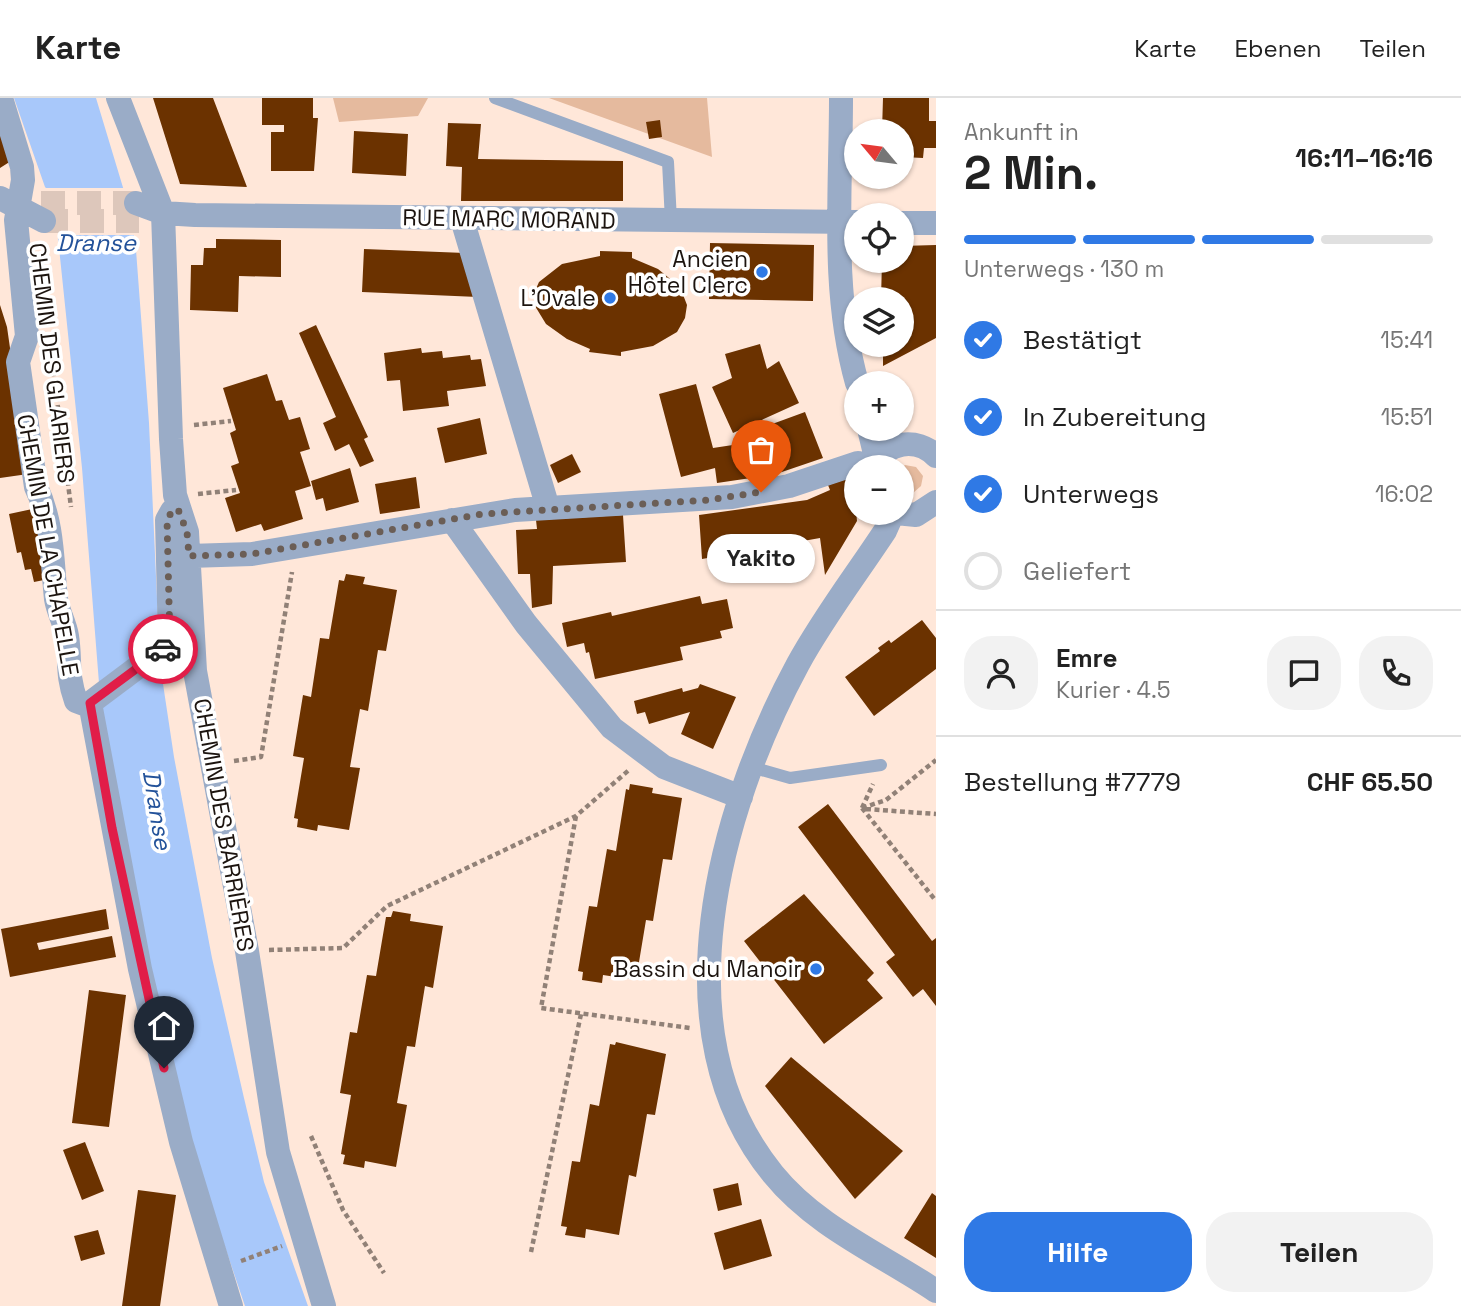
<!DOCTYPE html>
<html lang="de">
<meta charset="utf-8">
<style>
:root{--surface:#fff;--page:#f2f2f2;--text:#222;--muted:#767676;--line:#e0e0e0;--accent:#2f79e5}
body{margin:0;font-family:"Space Grotesk",sans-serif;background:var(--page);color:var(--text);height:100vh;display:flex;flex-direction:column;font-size:26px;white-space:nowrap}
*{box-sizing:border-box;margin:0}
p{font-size:23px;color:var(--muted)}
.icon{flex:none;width:38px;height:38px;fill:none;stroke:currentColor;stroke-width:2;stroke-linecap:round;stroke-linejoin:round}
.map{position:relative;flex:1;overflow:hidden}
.details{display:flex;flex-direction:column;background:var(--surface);width:525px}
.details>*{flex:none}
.needle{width:46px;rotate:299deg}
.controls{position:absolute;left:844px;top:21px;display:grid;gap:14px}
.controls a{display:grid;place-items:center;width:70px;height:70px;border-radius:50%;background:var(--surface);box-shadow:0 2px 5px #0004;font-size:35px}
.pin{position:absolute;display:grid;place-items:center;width:60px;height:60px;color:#fff;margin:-72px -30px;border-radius:50% 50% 50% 0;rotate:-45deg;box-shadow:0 0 7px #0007}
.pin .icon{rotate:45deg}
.courier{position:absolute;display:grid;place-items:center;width:70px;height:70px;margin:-35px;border:5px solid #e11d48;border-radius:50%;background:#fff;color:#222;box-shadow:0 2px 9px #0007}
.bubble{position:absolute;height:49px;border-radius:24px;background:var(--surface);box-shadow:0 2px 5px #0004;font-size:23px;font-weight:600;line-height:49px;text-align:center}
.overview em{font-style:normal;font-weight:600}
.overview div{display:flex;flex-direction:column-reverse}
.overview{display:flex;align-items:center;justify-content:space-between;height:119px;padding:0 28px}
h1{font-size:46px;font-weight:600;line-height:52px}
.bar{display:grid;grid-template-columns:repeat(4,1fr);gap:10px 7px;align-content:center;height:84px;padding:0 28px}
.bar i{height:9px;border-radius:5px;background:var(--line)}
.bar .active{background:var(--accent)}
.bar p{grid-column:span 4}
.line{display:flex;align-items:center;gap:18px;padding:0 28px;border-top:2px solid var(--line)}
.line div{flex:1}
.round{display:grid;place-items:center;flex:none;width:74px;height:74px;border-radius:28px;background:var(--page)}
ol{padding:0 28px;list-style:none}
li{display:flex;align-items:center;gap:21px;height:77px}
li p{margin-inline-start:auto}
li .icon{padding:7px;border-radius:50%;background:var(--accent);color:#fff;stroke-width:4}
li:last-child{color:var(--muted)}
li i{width:38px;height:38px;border:4px solid var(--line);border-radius:50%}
.primary-button{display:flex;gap:14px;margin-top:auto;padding:14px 28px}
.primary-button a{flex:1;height:80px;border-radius:28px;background:var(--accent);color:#fff;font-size:28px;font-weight:600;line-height:80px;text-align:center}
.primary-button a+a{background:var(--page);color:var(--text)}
header{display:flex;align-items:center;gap:42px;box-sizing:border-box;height:98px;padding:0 35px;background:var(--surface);border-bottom:2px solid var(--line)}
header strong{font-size:33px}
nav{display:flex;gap:38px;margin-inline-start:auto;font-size:24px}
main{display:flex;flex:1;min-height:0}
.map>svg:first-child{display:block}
</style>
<header>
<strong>Karte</strong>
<nav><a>Karte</a><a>Ebenen</a><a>Teilen</a></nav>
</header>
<main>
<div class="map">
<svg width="936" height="1208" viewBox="0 0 936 1208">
<rect width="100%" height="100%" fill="#ffe7d9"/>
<path fill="#e5ba9e" d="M333 0H428L418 18 339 24Z
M549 0H707L712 59Z
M905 367 916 369 923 378 921 388 913 395 901 394 900 369Z"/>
<path fill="#a8c8fa" d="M14 0H96L131 116 136 152 149 325 160 566 174 659 212 860 244 1000 264 1084 308 1208H245L204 1087 163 930 102 623 82 370 58 140 60 115 57 101 45 89Z"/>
<path fill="#ffe7d9" d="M42 90H127L137 137H55L57 116 54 103Z"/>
<path fill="#6b3200" d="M153 0H213L247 89 180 86Z
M262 0H313V20H318L314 73H271V34H284V27H262Z
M883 0H929V23H936V50H924L923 60 903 59 901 33H882Z
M660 22 662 39 649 41 646 24Z
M448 25 481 26 478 61 623 63V103H461L462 69 446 68Z
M0 27 11 63 0 70Z
M354 33 408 36 406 78 352 75Z
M216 141 281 142V179L239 178 238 214 190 212 191 167H203L204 150H216Z
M710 145 814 147 813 203 709 201Z
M936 147V240L883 268V247H901V201H881L882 163H901V148Z
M364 151 465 155 478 199 362 194Z
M600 153 632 154V160L658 171 680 189 687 207 685 220 677 234 653 248 621 254V258L589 254 590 251 567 241 546 226 535 208V193L539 184 562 166 600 158Z
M0 207 7 229 28 376 0 380Z
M316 227 368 339 364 341 374 363 360 369 349 346 335 353 323 325 336 319 299 235Z
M760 246 767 271 779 263 799 305 733 335 712 289 732 280 725 256Z
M421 250 422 255 442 253 443 260 470 257 471 262 481 261 486 288 447 293 449 308 403 313 400 282 387 283 384 255Z
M267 276 276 303 282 302 289 322 300 319 310 351 300 354 311 388 295 393 303 421 264 433 261 426 236 434 225 400 240 395 231 368 239 365 230 335 236 332 223 290Z
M696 286 713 350 746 345 751 380 717 385 715 370 681 379 659 296Z
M805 314 823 360 758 382 745 336Z
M480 320 487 356 445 365 437 330Z
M572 356 581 374 558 385 550 367Z
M350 370 359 404 326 413 323 400 316 402 311 383Z
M416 379 420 410 380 416 375 386Z
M853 379 857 423 825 477 820 440 702 461 699 417 807 402 830 392 828 387Z
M37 410 49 481 34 484 31 471 25 472 21 454 17 455 9 416Z
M623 417 626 464 553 468 552 506 532 510 530 476H518L516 432 537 431 536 422Z
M346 476 365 479 363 486 397 492 386 553 378 552 368 613 360 611 350 669 360 670 349 732 318 727 317 733 297 729 298 721 294 720 304 660 293 658 303 597 311 599 320 540 329 541 339 482 344 483Z
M700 498 702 506 727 501 733 530 720 533 722 540 680 549 683 562 595 581 589 554 586 555 584 545 567 549 562 525 611 514 612 518Z
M922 522 936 540V571L874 618 845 579 880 553 878 550 889 542 891 545Z
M700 586 736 599 713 651 681 636 690 614 649 626 645 614 637 616 634 603 682 590 683 594 698 590Z
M630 686 653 690 652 695 682 700 672 762 663 761 653 823 646 822 636 882 603 877 602 885 582 882 583 874 578 873 589 808 597 809 607 751 616 753 626 691 629 692Z
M828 706 932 843 936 840V908L923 891 913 899 886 864 895 857 798 729Z
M804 796 874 875 867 882 883 900 824 946 744 843Z
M106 811 109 831 37 845 39 852 112 838 116 859 10 879 1 831Z
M393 813 411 816 410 823 443 828 433 890 425 888 415 949 407 948 397 1005 407 1007 396 1069 365 1063 364 1070 343 1066 345 1057 341 1056 351 997 340 995 350 934 357 935 367 877 376 878 386 819H391Z
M89 892 126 897 109 1029 72 1025Z
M616 944 666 956 655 1017 647 1016 636 1079 629 1077 619 1137 586 1131 585 1140 565 1137 567 1129 561 1128 572 1063 580 1064 590 1006 599 1008 610 946 615 947Z
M791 959 903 1053 855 1101 765 988Z
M85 1044 104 1093 82 1102 63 1052Z
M738 1085 742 1107 718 1113 713 1091Z
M138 1092 176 1097 160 1208H122Z
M932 1095 936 1098V1160L904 1140Z
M761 1121 772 1158 724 1172 714 1135Z
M98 1132 105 1156 81 1163 74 1138Z"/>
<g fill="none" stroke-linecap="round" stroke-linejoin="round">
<path stroke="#ddc7bb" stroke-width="24" stroke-dasharray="24 12" stroke-linecap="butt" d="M41 105H136
M44 123H139"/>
<path stroke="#918177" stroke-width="4.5" stroke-dasharray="5 3.5" stroke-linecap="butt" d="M50 248 71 409
M194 327 231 323
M198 396 236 392
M234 663 261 659 292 474
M862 710 936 803
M862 710 886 702 936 662
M862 710 873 686
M866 711 936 716
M576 718 541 910 690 930
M269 852 343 850 387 808 576 718 629 672
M311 1038 343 1112 384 1175
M531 1154 581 916
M241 1163 282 1148"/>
<path stroke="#9aacc7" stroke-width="12" d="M495 0 668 64 671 123
M751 669 790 680 881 667"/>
<path stroke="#9aacc7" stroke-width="24" d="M1 0 22 69 23 82 16 122 27 238 18 264 36 389C53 424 52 463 56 501 58 514 65 525 67 538 71 563 66 575 76 603L84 606 90 605
M118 0 163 115 171 341 175 397 187 434 195 573 247 853 278 1054 324 1208
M841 0C841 95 831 193 857 285
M0 100 44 123
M136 105 163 115 195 117 856 124
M462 121 548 410
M901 125H936
M869 331 877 364
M875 369C885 343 917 339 936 358
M893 415 885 433C856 477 823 520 798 566 719 712 657 934 773 1076 816 1129 881 1156 936 1193
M896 415 916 417 936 404
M452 422 526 526 612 630 664 669 741 699
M189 458 252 456 515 412 732 399 789 388 858 365 875 369
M90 605 140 871 181 1044 231 1208
M90 605 170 545 167 422 172 413 179 411"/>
</g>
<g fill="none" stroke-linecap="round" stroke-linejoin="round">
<path stroke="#6b5e56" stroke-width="7" stroke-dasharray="0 12.6" d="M163 551 170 545 167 422 172 413 178 411 187 434 189 458 252 456 482 416 708 402 761 394"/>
<path stroke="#e11d48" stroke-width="9" d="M163 551 90 605 112 730 164 970"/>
</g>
<g fill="#2f79e5" stroke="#fff" stroke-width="2.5">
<circle cx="762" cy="174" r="7"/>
<circle cx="610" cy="200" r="7"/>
<circle cx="816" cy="871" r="7"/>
</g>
<g text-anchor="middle" stroke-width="7" stroke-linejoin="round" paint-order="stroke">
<g font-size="23" fill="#1c140f" stroke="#fff">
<text transform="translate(509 121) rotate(1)" y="8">RUE MARC MORAND</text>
<text transform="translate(52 265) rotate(83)" y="8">CHEMIN DES GLARIERS</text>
<text transform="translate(48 447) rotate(80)" y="8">CHEMIN DE LA CHAPELLE</text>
<text transform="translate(224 727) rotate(80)" y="8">CHEMIN DES BARRIÈRES</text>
</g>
<g font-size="23" fill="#1c140f" stroke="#fff" text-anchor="end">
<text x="748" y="169">Ancien<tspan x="748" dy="26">Hôtel Clerc</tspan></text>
<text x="596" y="208">L'Ovale</text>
<text x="802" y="879">Bassin du Manoir</text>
</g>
<g font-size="24" font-style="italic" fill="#23529a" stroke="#fff">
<text x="96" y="153">Dranse</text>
<text transform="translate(157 712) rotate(81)" y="8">Dranse</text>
</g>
</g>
</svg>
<div class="controls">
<a><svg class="needle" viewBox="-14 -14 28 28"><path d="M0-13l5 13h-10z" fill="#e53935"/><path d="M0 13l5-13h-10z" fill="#767676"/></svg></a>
<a><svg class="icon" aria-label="locate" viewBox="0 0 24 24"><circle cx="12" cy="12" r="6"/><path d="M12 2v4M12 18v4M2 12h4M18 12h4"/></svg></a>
<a><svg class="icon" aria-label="layers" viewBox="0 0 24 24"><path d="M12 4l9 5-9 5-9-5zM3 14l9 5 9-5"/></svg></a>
<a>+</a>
<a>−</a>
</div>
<div class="pin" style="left:761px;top:394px;background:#ea580c"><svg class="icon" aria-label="bag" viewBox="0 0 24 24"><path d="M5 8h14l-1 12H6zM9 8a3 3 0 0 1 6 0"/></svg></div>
<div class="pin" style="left:164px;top:970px;background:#1f2937"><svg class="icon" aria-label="home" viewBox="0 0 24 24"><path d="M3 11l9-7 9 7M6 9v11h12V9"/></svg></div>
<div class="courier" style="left:163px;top:551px"><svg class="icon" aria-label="car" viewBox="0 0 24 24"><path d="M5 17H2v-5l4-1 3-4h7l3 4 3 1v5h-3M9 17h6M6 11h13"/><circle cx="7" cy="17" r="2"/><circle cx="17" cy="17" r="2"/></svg></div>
<div class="bubble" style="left:707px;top:436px;width:108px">Yakito</div>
</div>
<section class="details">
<div class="overview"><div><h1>2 Min.</h1><p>Ankunft in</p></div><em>16:11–16:16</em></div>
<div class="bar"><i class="active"></i><i class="active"></i><i class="active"></i><i></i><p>Unterwegs · 130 m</p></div>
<ol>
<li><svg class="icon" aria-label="check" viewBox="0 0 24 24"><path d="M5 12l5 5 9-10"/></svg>Bestätigt<p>15:41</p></li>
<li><svg class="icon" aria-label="check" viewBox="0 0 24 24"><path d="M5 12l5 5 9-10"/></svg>In Zubereitung<p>15:51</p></li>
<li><svg class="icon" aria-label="check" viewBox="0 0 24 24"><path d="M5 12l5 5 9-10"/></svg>Unterwegs<p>16:02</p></li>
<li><i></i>Geliefert</li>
</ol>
<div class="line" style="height:126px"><a class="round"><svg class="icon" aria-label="person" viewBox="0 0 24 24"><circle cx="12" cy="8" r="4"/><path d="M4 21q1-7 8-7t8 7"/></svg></a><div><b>Emre</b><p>Kurier · 4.5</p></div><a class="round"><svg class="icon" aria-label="chat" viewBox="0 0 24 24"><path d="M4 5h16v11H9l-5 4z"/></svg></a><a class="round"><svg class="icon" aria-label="phone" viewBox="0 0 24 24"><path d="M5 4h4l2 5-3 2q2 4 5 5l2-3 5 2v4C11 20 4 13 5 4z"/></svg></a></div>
<div class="line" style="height:91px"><div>Bestellung #7779</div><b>CHF 65.50</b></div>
<div class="primary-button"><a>Hilfe</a><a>Teilen</a></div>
</section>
</main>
